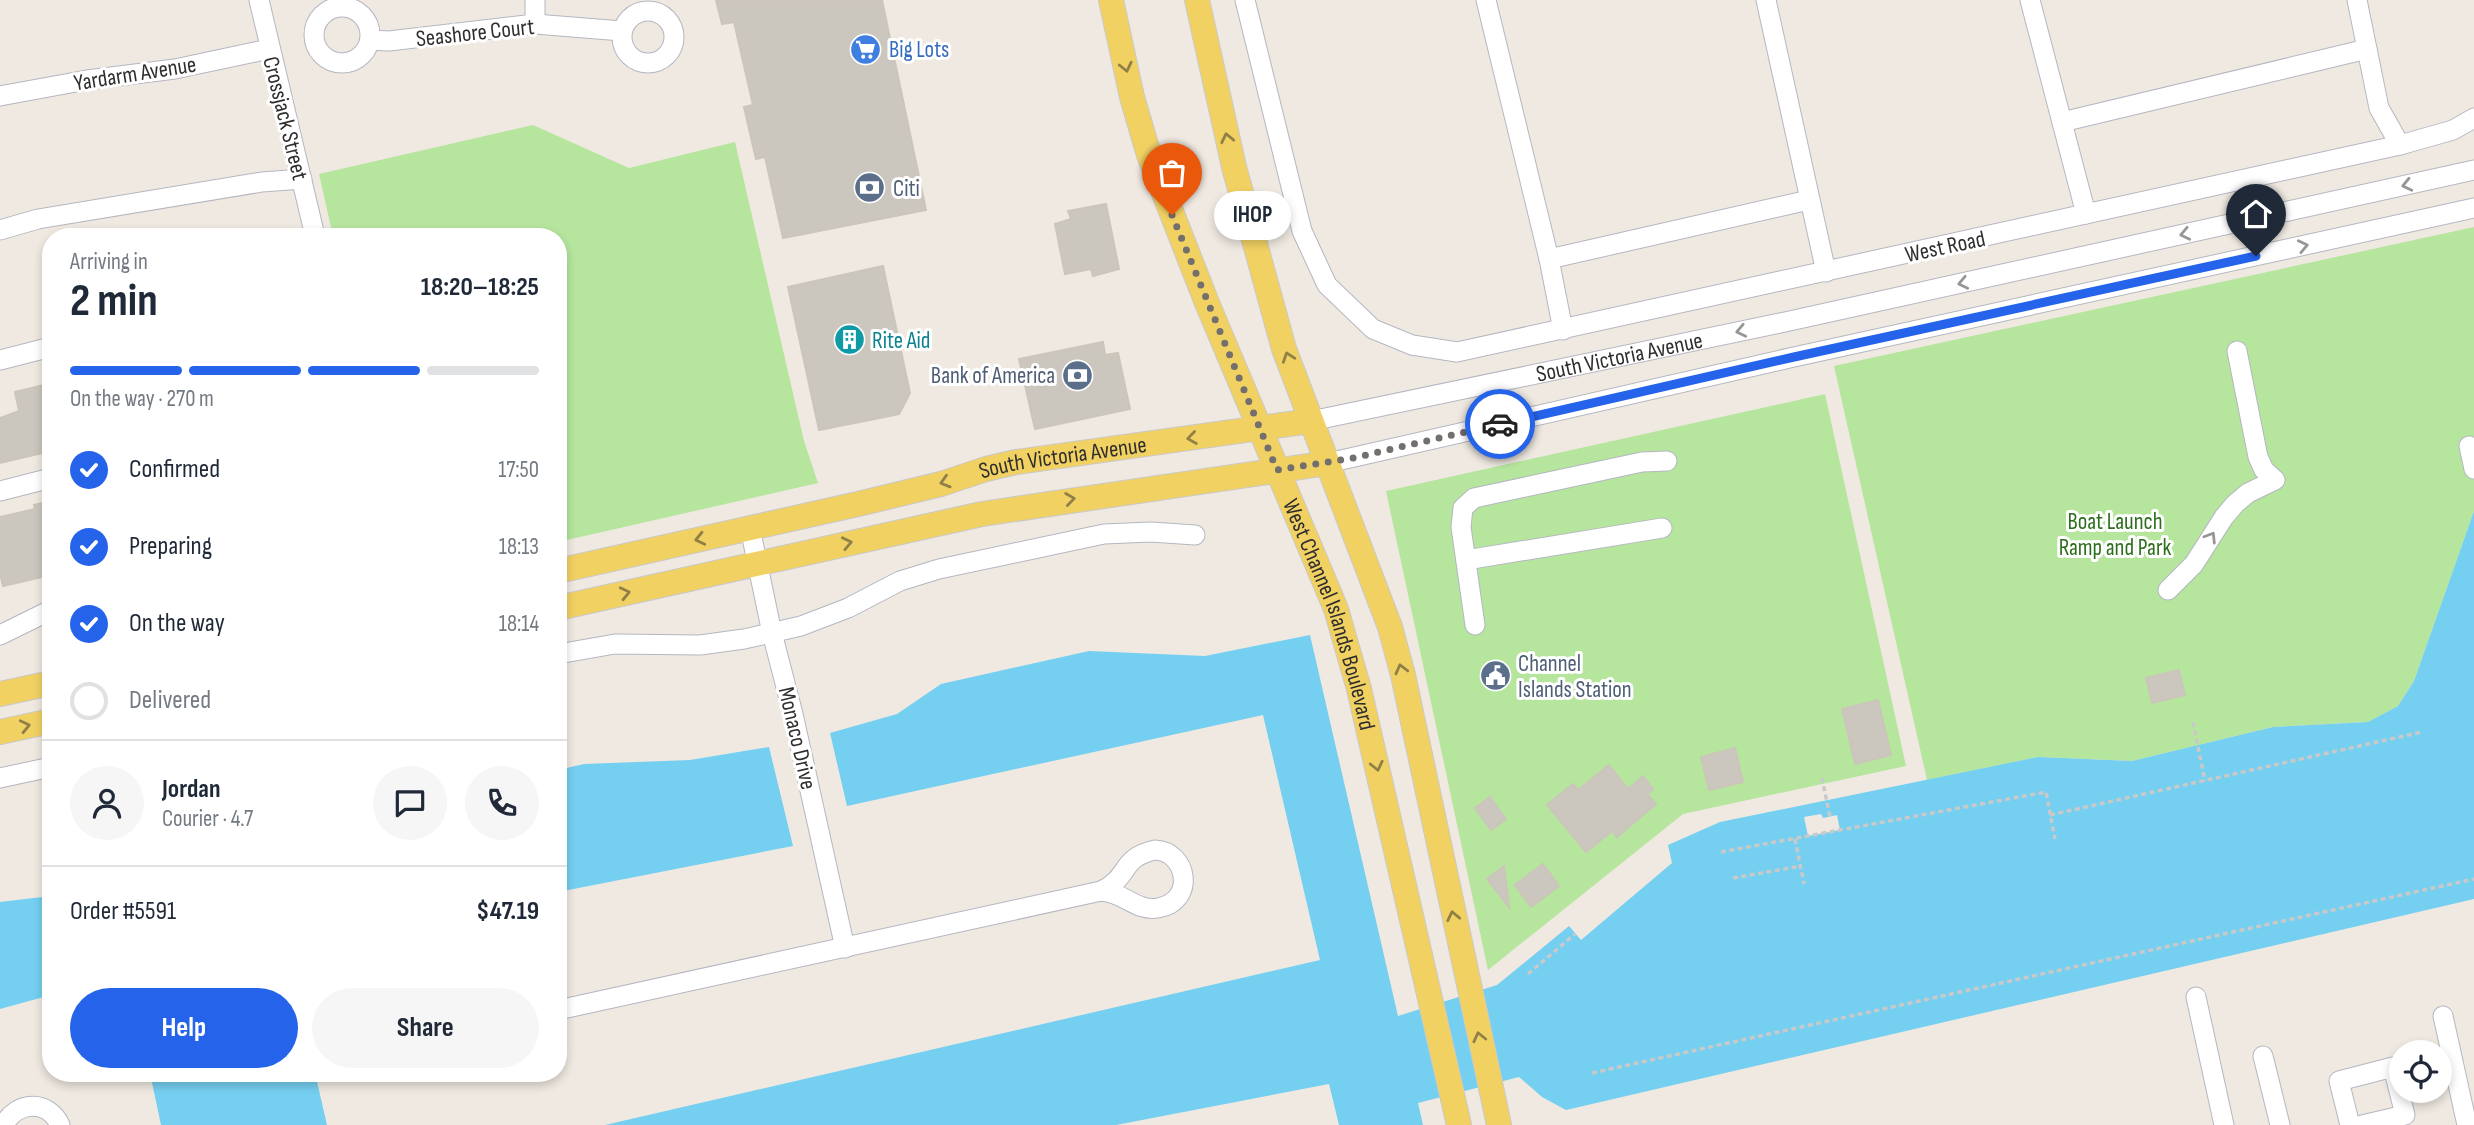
<!DOCTYPE html>
<meta charset="utf-8">
<style>
:root{--surface:#fff;--page:#f6f6f7;--text:#1f2937;--muted:#747a83;--line:#e0e1e3;--accent:#2563eb}
body{margin:0;font-family:"Sofia Sans Condensed",sans-serif;background:var(--page);color:var(--text);height:100vh;display:flex;flex-direction:column;font-size:26px;white-space:nowrap}
*{box-sizing:border-box;margin:0}
p{font-size:23px;color:var(--muted)}
.icon{flex:none;width:38px;height:38px;fill:none;stroke:currentColor;stroke-width:2;stroke-linecap:round;stroke-linejoin:round}
.map{position:relative;flex:1;overflow:hidden}
.panel{position:absolute;left:42px;top:228px;width:525px;height:854px;display:flex;flex-direction:column;background:var(--surface);border-radius:28px;box-shadow:0 4px 10px #0003}
.panel>*{flex:none}
.tools{position:absolute;left:2389px;top:1040px;display:grid;gap:14px}
.tools a{display:grid;place-items:center;width:63px;height:63px;border-radius:50%;background:var(--surface);box-shadow:0 4px 10px #0003;font-size:35px}
.pin{position:absolute;display:grid;place-items:center;width:60px;height:60px;color:#fff;margin:-72px -30px;border-radius:50% 50% 50% 0;rotate:-45deg;box-shadow:0 0 7px #0007}
.pin .icon{rotate:45deg}
.courier{position:absolute;display:grid;place-items:center;width:70px;height:70px;margin:-35px;border:5px solid #2563eb;border-radius:50%;background:#fff;color:#222;box-shadow:0 2px 9px #0007}
.bubble{position:absolute;height:49px;border-radius:24px;background:var(--surface);box-shadow:0 4px 10px #0003;font-size:23px;font-weight:700;line-height:49px;text-align:center}
.summary em{font-style:normal;font-weight:700}
.summary div{display:flex;flex-direction:column-reverse}
.summary{display:flex;align-items:center;justify-content:space-between;height:119px;padding:0 28px}
h1{font-size:46px;font-weight:700;line-height:52px}
.bar{display:grid;grid-template-columns:repeat(4,1fr);gap:10px 7px;align-content:center;height:84px;padding:0 28px}
.bar i{height:9px;border-radius:5px;background:var(--line)}
.bar .active{background:var(--accent)}
.bar p{grid-column:span 4}
.line{display:flex;align-items:center;gap:18px;padding:0 28px;border-top:2px solid var(--line)}
.line div{flex:1}
.round{display:grid;place-items:center;flex:none;width:74px;height:74px;border-radius:37px;background:var(--page)}
ol{padding:0 28px;list-style:none}
li{display:flex;align-items:center;gap:21px;height:77px}
li p{margin-inline-start:auto}
li .icon{padding:7px;border-radius:50%;background:var(--accent);color:#fff;stroke-width:4}
li:last-child{color:var(--muted)}
li i{width:38px;height:38px;border:4px solid var(--line);border-radius:50%}
.button{display:flex;gap:14px;margin-top:auto;padding:14px 28px}
.button a{flex:1;height:80px;border-radius:42px;background:var(--accent);color:#fff;font-size:28px;font-weight:700;line-height:80px;text-align:center}
.button a+a{background:var(--page);color:var(--text)}
.map>svg:first-child{display:block}
</style>
<div class="map">
<svg width="2474" height="1125" viewBox="0 0 2474 1125">
<rect width="100%" height="100%" fill="#efe9e1"/>
<path fill="#b6e59e" d="M533 125 629 168 735 142 804 441 818 483 558 542V236H333L319 174Z
M2474 227V511L2414 681 2398 706 2368 722 2273 727 2132 761 2038 757 1927 780 1834 366Z
M1825 394 1906 766 1683 814 1488 970 1386 491Z"/>
<path fill="#75cff0" d="M2474 511V899L1566 1110 1542 1097 1519 1077 1418 1103 1423 1125H1339L1329 1084 1116 1125H605L1320 960 1263 715 847 806 830 733 897 714 941 684 1089 651 1205 656 1310 635 1398 1016 1497 985 1569 926 1581 940 1672 863 1668 845 1720 822 2038 757 2132 761 2273 727 2368 722 2398 706 2414 681Z
M769 747 793 846 558 892V770L584 764 690 760Z
M51 896V995L0 1009V902Z
M150 1073H315L327 1125H161Z"/>
<path fill="#efe9e1" d="M1821 814 1823 818 1837 815 1840 830 1808 836 1804 817Z"/>
<path fill="#cbc7bf" stroke="#cbc5ba" stroke-width="2" d="M716 0H882L926 210 783 238 765 157 756 159 744 107 753 105 734 22 722 24Z
M1106 204 1119 269 1093 276 1091 269 1065 274 1055 224 1071 219 1068 211Z
M883 266 910 393 899 414 819 430 788 287Z
M1103 342 1105 355 1118 353 1130 409 1035 429 1019 359Z
M44 385 51 413V451L0 463V418L19 411 15 392Z
M51 501V575L3 586 0 573V517L35 509 34 505Z
M2179 670 2185 695 2152 703 2146 678Z
M1878 700 1891 755 1855 764 1842 709Z
M1735 748 1743 782 1709 790 1701 757Z
M1609 765 1628 789 1643 776 1653 789 1647 794 1656 804 1617 837 1612 831 1586 852 1547 805 1573 784 1578 790Z
M1490 797 1506 819 1491 830 1475 808Z
M1543 864 1559 886 1531 907 1515 885Z
M1504 866 1509 907 1487 879Z"/>
<g fill="none" stroke-linecap="round" stroke-linejoin="round">
<defs>
<g id="minor">
<path d="M259 0 315 236"/>
<path d="M1245 0 1302 231 1327 285 1373 329 1412 345 1457 352 2400 145 2453 130 2474 118"/>
<path d="M1486 0 1549 259 1563 330"/>
<path d="M1766 0 1826 272"/>
<path d="M2030 0 2086 214"/>
<path d="M2357 0 2379 108 2400 145"/>
<circle cx="342" cy="35" r="28"/>
<circle cx="648" cy="37" r="26"/>
<path d="M535 24V0"/>
<path d="M370 40 389 41 535 24 622 31"/>
<path d="M0 96 87 80 175 69 269 49"/>
<path d="M2062 122 2367 49"/>
<path d="M0 230 38 219 262 182 302 179"/>
<path d="M1549 259 1809 200"/>
<path d="M0 360 51 347"/>
<path id="s1" d="M1311 421 1785 322 2474 170"/>
<path d="M2469 446 2474 469"/>
<path d="M1328 463 1794 357 2474 208"/>
<path d="M0 491 51 478"/>
<path d="M750 528 772 633 793 714 845 948"/>
<path d="M1466 560 1662 528"/>
<path d="M2168 590 2194 564 2224 517 2235 504 2248 493 2275 480 2264 470 2258 457 2237 351"/>
<path d="M1475 625 1461 527 1463 508 1474 498 1642 462 1667 461"/>
<path d="M0 635 51 610"/>
<path d="M558 654 615 644 700 645 744 639 801 626 848 608 900 581 939 569 1104 534 1151 532 1195 535"/>
<path d="M0 778 51 767"/>
<path d="M1155 850C1187 851 1197 901 1158 908 1136 912 1124 892 1101 891 1131 877 1119 858 1155 850Z"/>
<path d="M2196 997 2224 1125"/>
<path d="M558 1010 1101 891"/>
<path d="M2443 1016 2467 1125"/>
<path d="M2263 1056 2280 1125"/>
<path d="M4 1125C16 1101 48 1099 60 1125"/>
<path d="M2350 1125 2339 1081 2393 1067 2405 1115 2362 1125"/>
</g>
<g id="major">
<path id="s2" d="M1111 0 1132 97 1149 155 1207 303 1336 609 1359 689 1459 1125"/>
<path d="M1197 0 1234 167 1284 349 1390 627 1403 675 1499 1125"/>
<path id="s3" d="M558 571 858 504 941 484 986 469 1016 462 1311 421"/>
<path d="M558 608 982 514 1328 463"/>
<path d="M0 694 51 683"/>
<path d="M0 732 51 721"/>
</g>
</defs>
<use href="#minor" stroke="#b4b7c1" stroke-width="21"/>
<use href="#major" stroke="#c9c9c9" stroke-width="26"/>
<path stroke="#c9c9c9" stroke-width="3.5" stroke-dasharray="5 3.5" stroke-linecap="butt" d="M2193 722 2205 781
M1822 778 1830 817
M2050 815 2422 732
M1795 839 1804 884
M1721 852 2046 792 2055 839
M1733 878 1801 866
M1528 974 1575 934
M1592 1073 2474 879"/>
<use href="#minor" stroke="#fff" stroke-width="19"/>
<use href="#major" stroke="#f2d163" stroke-width="24"/>
</g>
<defs><path id="oneway-chevron" d="M-2-3.5L2.5 0L-2 3.5" fill="none" stroke-width="1.6" stroke-linecap="round" stroke-linejoin="round" transform="scale(1.75)"/></defs>
<g stroke="#908048">
<use href="#oneway-chevron" transform="translate(1126 67) rotate(77)"/>
<use href="#oneway-chevron" transform="translate(1227 138) rotate(-102)"/>
<use href="#oneway-chevron" transform="translate(1288 357) rotate(-109)"/>
<use href="#oneway-chevron" transform="translate(1192 438) rotate(172)"/>
<use href="#oneway-chevron" transform="translate(945 482) rotate(163)"/>
<use href="#oneway-chevron" transform="translate(1070 499) rotate(-8)"/>
<use href="#oneway-chevron" transform="translate(700 539) rotate(167)"/>
<use href="#oneway-chevron" transform="translate(847 543) rotate(-12)"/>
<use href="#oneway-chevron" transform="translate(625 593) rotate(-13)"/>
<use href="#oneway-chevron" transform="translate(1401 669) rotate(-104)"/>
<use href="#oneway-chevron" transform="translate(25 726) rotate(-13)"/>
<use href="#oneway-chevron" transform="translate(1377 766) rotate(77)"/>
<use href="#oneway-chevron" transform="translate(1453 916) rotate(-102)"/>
<use href="#oneway-chevron" transform="translate(1479 1037) rotate(-103)"/>
</g>
<g stroke="#969696">
<use href="#oneway-chevron" transform="translate(2407 185) rotate(167)"/>
<use href="#oneway-chevron" transform="translate(2185 234) rotate(168)"/>
<use href="#oneway-chevron" transform="translate(2303 246) rotate(-12)"/>
<use href="#oneway-chevron" transform="translate(1963 283) rotate(168)"/>
<use href="#oneway-chevron" transform="translate(1741 331) rotate(168)"/>
<use href="#oneway-chevron" transform="translate(2211 537) rotate(-58)"/>
</g>
<g fill="none" stroke-linecap="round" stroke-linejoin="round">
<path stroke="#726f6d" stroke-width="7" stroke-dasharray="0 12.6" d="M1172 215 1277 470 1353 458 1500 424"/>
<path stroke="#2563eb" stroke-width="9" d="M1500 424 1794 357 2256 256"/>
</g>
<defs>
<symbol id="supermarket-disc" viewBox="-11 -11 22 22"><circle r="9.5" fill="#3f7fe0" stroke="#fff"/><path d="M-6-5.5h2.5l.6 2H6L4.5 2H-2.5L-4.4-4H-6ZM-1.5 3.2a1.3 1.3 0 1 0 .1 0ZM3 3.2a1.3 1.3 0 1 0 .1 0Z" fill="#fff"/></symbol>
<symbol id="bank-disc" viewBox="-11 -11 22 22"><circle r="9.5" fill="#5c6f8a" stroke="#fff"/><path d="M-6-4H6V4H-6ZM0-2.3a2.3 2.3 0 1 0 0 4.6a2.3 2.3 0 1 0 0-4.6Z" fill="#fff"/></symbol>
<symbol id="building-disc" viewBox="-11 -11 22 22"><circle r="9.5" fill="#0f9aa8" stroke="#fff"/><path d="M-4-6H4V6H1V3H-1V6H-4ZM-2.5-4.3h1.7v1.8h-1.7ZM.8-4.3h1.7v1.8H.8ZM-2.5-1h1.7V.8h-1.7ZM.8-1h1.7V.8H.8Z" fill="#fff"/></symbol>
<symbol id="civic-disc" viewBox="-11 -11 22 22"><circle r="9.5" fill="#5c6f8a" stroke="#fff"/><path d="M-.6-6.5H3V-4.5H.6V-3L4-1V1h2V6H-6V1h2V-1L-.6-3ZM-1.2 2.5V6h2.4V2.5Z" fill="#fff"/></symbol>
</defs>
<g fill-rule="evenodd">
<use href="#supermarket-disc" x="848" y="32" width="35" height="35"/>
<use href="#bank-disc" x="852" y="170" width="35" height="35"/>
<use href="#building-disc" x="832" y="322" width="35" height="35"/>
<use href="#bank-disc" x="1060" y="358" width="35" height="35"/>
<use href="#civic-disc" x="1478" y="658" width="35" height="35"/>
</g>
<g text-anchor="middle" stroke-width="6" stroke-linejoin="round" paint-order="stroke">
<g font-size="23" fill="#2e2e2e" stroke="#fff">
<text transform="translate(475 32) rotate(-6)" y="8">Seashore Court</text>
<text transform="translate(135 73) rotate(-9)" y="8">Yardarm Avenue</text>
<text transform="translate(286 118) rotate(76)" y="8">Crossjack Street</text>
<text transform="translate(1945 246) rotate(-12)" y="8">West Road</text>
<text dy="8" stroke="none"><textPath href="#s1" startOffset="315">South Victoria Avenue</textPath></text>
<text dy="8" stroke="none"><textPath href="#s3" startOffset="518">South Victoria Avenue</textPath></text>
<text dy="8" stroke="none"><textPath href="#s2" startOffset="654">West Channel Islands Boulevard</textPath></text>
<text transform="translate(798 738) rotate(77)" y="8">Monaco Drive</text>
</g>
<g font-size="23" fill="#366cbe" stroke="#fff" text-anchor="start">
<text x="889" y="57">Big Lots</text>
</g>
<g font-size="23" fill="#4e5e75" stroke="#fff" text-anchor="start">
<text x="893" y="196">Citi</text>
<text x="1055" y="383" text-anchor="end">Bank of America</text>
<text x="1518" y="671">Channel<tspan x="1518" dy="26">Islands Station</tspan></text>
</g>
<g font-size="23" fill="#0d838f" stroke="#fff" text-anchor="start">
<text x="872" y="348">Rite Aid</text>
</g>
<g font-size="23" fill="#2c6e1b" stroke="#fff">
<text x="2115" y="529">Boat Launch<tspan x="2115" dy="26">Ramp and Park</tspan></text>
</g>
</g>
</svg>
<div class="tools">
<a><svg class="icon" aria-label="locate" viewBox="0 0 24 24"><circle cx="12" cy="12" r="6"/><path d="M12 2v4M12 18v4M2 12h4M18 12h4"/></svg></a>
</div>
<div class="pin" style="left:1172px;top:215px;background:#ea580c"><svg class="icon" aria-label="bag" viewBox="0 0 24 24"><path d="M5 8h14l-1 12H6zM9 8a3 3 0 0 1 6 0"/></svg></div>
<div class="pin" style="left:2256px;top:256px;background:#1f2937"><svg class="icon" aria-label="home" viewBox="0 0 24 24"><path d="M3 11l9-7 9 7M6 9v11h12V9"/></svg></div>
<div class="courier" style="left:1500px;top:424px"><svg class="icon" aria-label="car" viewBox="0 0 24 24"><path d="M5 17H2v-5l4-1 3-4h7l3 4 3 1v5h-3M9 17h6M6 11h13"/><circle cx="7" cy="17" r="2"/><circle cx="17" cy="17" r="2"/></svg></div>
<div class="bubble" style="left:1214px;top:191px;width:77px">IHOP</div>
<section class="panel">
<div class="summary"><div><h1>2 min</h1><p>Arriving in</p></div><em>18:20–18:25</em></div>
<div class="bar"><i class="active"></i><i class="active"></i><i class="active"></i><i></i><p>On the way · 270 m</p></div>
<ol>
<li><svg class="icon" aria-label="check" viewBox="0 0 24 24"><path d="M5 12l5 5 9-10"/></svg>Confirmed<p>17:50</p></li>
<li><svg class="icon" aria-label="check" viewBox="0 0 24 24"><path d="M5 12l5 5 9-10"/></svg>Preparing<p>18:13</p></li>
<li><svg class="icon" aria-label="check" viewBox="0 0 24 24"><path d="M5 12l5 5 9-10"/></svg>On the way<p>18:14</p></li>
<li><i></i>Delivered</li>
</ol>
<div class="line" style="height:126px"><a class="round"><svg class="icon" aria-label="person" viewBox="0 0 24 24"><circle cx="12" cy="8" r="4"/><path d="M4 21q1-7 8-7t8 7"/></svg></a><div><b>Jordan</b><p>Courier · 4.7</p></div><a class="round"><svg class="icon" aria-label="chat" viewBox="0 0 24 24"><path d="M4 5h16v11H9l-5 4z"/></svg></a><a class="round"><svg class="icon" aria-label="phone" viewBox="0 0 24 24"><path d="M5 4h4l2 5-3 2q2 4 5 5l2-3 5 2v4C11 20 4 13 5 4z"/></svg></a></div>
<div class="line" style="height:91px"><div>Order #5591</div><b>$47.19</b></div>
<div class="button"><a>Help</a><a>Share</a></div>
</section>
</div>
